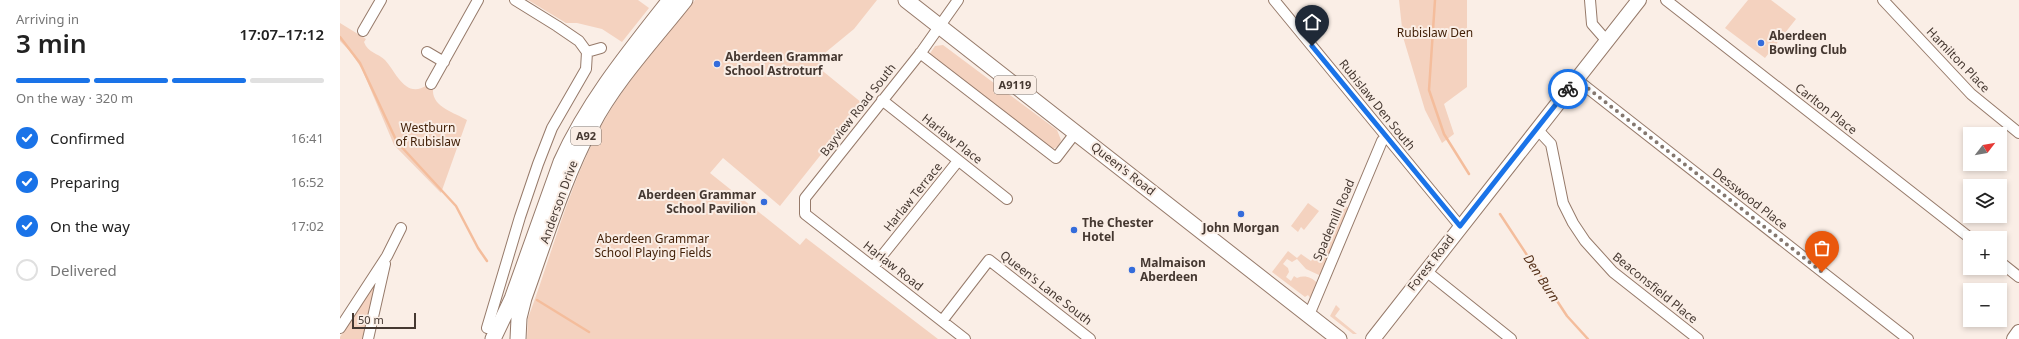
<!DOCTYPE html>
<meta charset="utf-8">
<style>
:root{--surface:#fff;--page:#f2f2f2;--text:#222;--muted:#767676;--line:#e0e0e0;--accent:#1a73e8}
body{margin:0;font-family:"Noto Sans",sans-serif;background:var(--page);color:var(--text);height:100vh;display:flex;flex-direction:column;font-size:15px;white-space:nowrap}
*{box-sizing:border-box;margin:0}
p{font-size:13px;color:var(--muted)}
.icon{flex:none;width:22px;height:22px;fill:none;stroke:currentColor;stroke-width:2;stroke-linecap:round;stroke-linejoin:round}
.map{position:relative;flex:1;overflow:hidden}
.side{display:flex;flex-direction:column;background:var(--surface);width:340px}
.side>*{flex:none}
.needle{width:26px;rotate:59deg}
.controls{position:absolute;left:1623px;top:127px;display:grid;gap:8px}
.controls a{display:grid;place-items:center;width:44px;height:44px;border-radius:0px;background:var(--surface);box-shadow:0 2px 6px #0003;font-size:20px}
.scale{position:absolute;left:12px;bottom:10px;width:64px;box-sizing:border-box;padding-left:4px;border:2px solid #453831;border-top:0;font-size:11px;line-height:14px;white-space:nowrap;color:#453831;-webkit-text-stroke:3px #faeee6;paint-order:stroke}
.pin{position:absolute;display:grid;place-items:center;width:34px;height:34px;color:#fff;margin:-41px -17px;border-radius:50% 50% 50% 0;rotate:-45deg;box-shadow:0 0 4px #0007}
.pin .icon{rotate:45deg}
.courier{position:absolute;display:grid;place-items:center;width:40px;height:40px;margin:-20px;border:3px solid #1a73e8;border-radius:50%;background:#fff;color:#222;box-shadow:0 1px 5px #0007}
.headline em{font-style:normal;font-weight:600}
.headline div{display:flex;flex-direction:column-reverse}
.headline{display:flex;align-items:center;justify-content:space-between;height:68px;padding:0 16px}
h1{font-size:26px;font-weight:600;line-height:30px}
.bar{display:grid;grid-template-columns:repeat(4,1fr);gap:6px 4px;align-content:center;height:48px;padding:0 16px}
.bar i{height:5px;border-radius:3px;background:var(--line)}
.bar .on{background:var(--accent)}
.bar p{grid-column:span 4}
ol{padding:0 16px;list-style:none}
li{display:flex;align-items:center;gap:12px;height:44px}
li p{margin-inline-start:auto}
li .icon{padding:4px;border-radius:50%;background:var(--accent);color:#fff;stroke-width:4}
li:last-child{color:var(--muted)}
li i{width:22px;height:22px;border:2px solid var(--line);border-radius:50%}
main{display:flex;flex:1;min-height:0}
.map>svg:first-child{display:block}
</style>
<main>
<section class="side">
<div class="headline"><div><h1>3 min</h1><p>Arriving in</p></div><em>17:07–17:12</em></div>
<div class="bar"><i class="on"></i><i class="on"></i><i class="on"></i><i></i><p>On the way · 320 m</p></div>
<ol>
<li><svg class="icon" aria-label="check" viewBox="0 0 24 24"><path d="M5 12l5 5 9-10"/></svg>Confirmed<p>16:41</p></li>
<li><svg class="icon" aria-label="check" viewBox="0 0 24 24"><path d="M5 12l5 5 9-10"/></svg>Preparing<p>16:52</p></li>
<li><svg class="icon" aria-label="check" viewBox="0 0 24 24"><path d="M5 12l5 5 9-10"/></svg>On the way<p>17:02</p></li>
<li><i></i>Delivered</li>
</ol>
</section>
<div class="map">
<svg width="1679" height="339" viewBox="0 0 1679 339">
<rect width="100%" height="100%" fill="#faeee6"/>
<path fill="#f4d2bf" d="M188 0H298L309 8 282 42 262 29 237 23H226Z
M355 0H537L514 29 486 52 479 68 522 103 440 206 383 158 370 173 460 245 466 238 598 339H187L188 318C211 257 227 192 257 134 282 85 321 43 355 0Z
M1059 0H1127V87L1104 104 1114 134 1102 143 1085 110 1063 37Z
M1408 0H1431L1456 19 1425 58 1385 28Z
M0 23 26 39 24 42C28 53 38 53 45 60 56 72 66 100 87 85L93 90C92 107 115 113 127 120L101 193 54 145 22 69 10 51 0 41Z
M603 45 717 130 721 140C719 146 716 149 709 149L589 55 595 46Z
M968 203 979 211 964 230 961 227 958 232 951 226Z
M1005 206 1009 208 981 273 979 275 966 269 957 259 952 262 947 259 943 264 948 268 949 272 946 277 951 281 954 276 957 278C964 275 972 277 977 283L970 298 968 295 965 297 932 272 948 251 957 258 961 254 971 261 977 253 976 252 987 237 991 240Z
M41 271 22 339H0V337Z
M996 305 1000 309 995 316 1017 334H1013L990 316Z"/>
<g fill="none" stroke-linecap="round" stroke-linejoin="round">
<path stroke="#f4bd9c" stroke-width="2.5" d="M1095 0 1089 90 1104 134 1129 174
M0 37 20 63 57 142 116 206 138 248 147 261
M1160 214 1227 316 1248 339
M197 300 249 332"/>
<defs>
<path id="street" d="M618 0 582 51 465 198V214L625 339
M934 0 1120 226
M1250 0 1252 24 1266 40
M1326 0 1630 238
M1543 0 1631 94 1679 133
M23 31 41 0
M87 52 104 62
M247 52 261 48
M580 53 716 158 736 132
M1236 79 1568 339
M91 84 138 0
M542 100 667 199
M1197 129 1211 144 1223 203 1233 223 1245 241 1273 272 1358 339
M1660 262 1679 277
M533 267 618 161
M1086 271 1171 339
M969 315 1042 141 1047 137
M602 321 649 260 750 339
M0 328 47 256 61 228
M147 328 180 217 198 164 212 128 246 69 247 52 239 41 217 26 175 0
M28 339 45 264"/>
<path id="secondary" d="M1033 339 1299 0
M1674 339 1679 332"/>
<path id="primary" d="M566 0 999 339
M153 339 172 299 221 162C248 102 289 52 330 0
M178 339 179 318 184 298C205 240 223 179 252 125 274 82 315 38 345 0"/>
</defs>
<use href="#street" stroke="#967a6a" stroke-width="12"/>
<use href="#secondary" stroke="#967a6a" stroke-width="16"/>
<use href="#primary" stroke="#967a6a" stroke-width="17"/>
<use href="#street" stroke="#fff" stroke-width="10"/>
<use href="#secondary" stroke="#fff" stroke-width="14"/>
<use href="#primary" stroke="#fff" stroke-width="15"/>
</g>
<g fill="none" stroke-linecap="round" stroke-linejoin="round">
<path stroke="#847870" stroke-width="4" stroke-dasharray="0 7.2" d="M1228 89 1236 79 1482 272"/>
<path stroke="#1a73e8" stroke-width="5" d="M972 46 1120 226 1228 89"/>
</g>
<g fill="#346cdb" stroke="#faeee6" stroke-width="1.5">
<circle cx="1421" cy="43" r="4"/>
<circle cx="377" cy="64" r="4"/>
<circle cx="424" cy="202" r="4"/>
<circle cx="901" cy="214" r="4"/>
<circle cx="734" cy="230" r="4"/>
<circle cx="792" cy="270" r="4"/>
</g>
<g text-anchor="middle" stroke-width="4" stroke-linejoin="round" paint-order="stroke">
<g fill="#faeee6" stroke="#7b6f67" stroke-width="1">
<rect x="654" y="76" width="42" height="18" rx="3"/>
<rect x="231" y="127" width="30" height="18" rx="3"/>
</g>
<g font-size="11" font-weight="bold" fill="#453831">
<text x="675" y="89">A9119</text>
<text x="246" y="140">A92</text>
</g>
<g font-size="12" fill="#411f06" stroke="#faeee6">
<text x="1095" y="37">Rubislaw Den</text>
<text x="88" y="132">Westburn<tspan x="88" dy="14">of Rubislaw</tspan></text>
<text x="313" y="243">Aberdeen Grammar<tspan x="313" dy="14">School Playing Fields</tspan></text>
</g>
<g font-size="12" font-weight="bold" fill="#453831" stroke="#faeee6" text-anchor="start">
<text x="1429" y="40">Aberdeen<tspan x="1429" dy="14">Bowling Club</tspan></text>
<text x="385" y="61">Aberdeen Grammar<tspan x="385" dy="14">School Astroturf</tspan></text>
<text x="416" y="199" text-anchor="end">Aberdeen Grammar<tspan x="416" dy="14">School Pavilion</tspan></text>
<text x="742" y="227">The Chester<tspan x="742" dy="14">Hotel</tspan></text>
<text x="901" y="232" text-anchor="middle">John Morgan</text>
<text x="800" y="267">Malmaison<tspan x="800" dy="14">Aberdeen</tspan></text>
</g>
<g font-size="12" fill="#453831" stroke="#faeee6">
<text transform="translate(1618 60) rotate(46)" y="4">Hamilton Place</text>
<text transform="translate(1037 105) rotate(51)" y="4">Rubislaw Den South</text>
<text transform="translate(1486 109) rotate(38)" y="4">Carlton Place</text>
<text transform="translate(518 110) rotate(-52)" y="4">Bayview Road South</text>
<text transform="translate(612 139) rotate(38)" y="4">Harlaw Place</text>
<text transform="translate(783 169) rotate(38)" y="4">Queen's Road</text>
<text transform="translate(573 197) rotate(-51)" y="4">Harlaw Terrace</text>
<text transform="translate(1410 199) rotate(38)" y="4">Desswood Place</text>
<text transform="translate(219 202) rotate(-70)" y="4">Anderson Drive</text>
<text transform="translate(994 220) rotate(-67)" y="4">Spademill Road</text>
<text transform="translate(1091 263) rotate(-52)" y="4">Forest Road</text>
<text transform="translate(553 266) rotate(38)" y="4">Harlaw Road</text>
<text transform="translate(706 288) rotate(38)" y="4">Queen's Lane South</text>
<text transform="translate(1315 288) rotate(39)" y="4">Beaconsfield Place</text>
</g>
<g font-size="13" font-style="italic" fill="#56321a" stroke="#faeee6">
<text transform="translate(1202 278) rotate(57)" y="5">Den Burn</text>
</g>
</g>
</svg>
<div class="controls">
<a><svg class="needle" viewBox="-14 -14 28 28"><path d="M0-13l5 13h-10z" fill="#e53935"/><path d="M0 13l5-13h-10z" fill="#767676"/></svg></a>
<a><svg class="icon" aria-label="layers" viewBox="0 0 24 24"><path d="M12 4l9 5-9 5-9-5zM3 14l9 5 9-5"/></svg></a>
<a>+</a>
<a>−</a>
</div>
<div class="scale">50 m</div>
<div class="pin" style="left:1482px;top:272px;background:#ea580c"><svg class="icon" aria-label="bag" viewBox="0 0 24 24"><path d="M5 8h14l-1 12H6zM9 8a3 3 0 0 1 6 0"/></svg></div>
<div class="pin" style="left:972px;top:46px;background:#1f2937"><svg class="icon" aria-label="home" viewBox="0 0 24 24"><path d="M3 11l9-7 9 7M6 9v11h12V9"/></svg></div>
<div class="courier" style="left:1228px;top:89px"><svg class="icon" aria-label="bike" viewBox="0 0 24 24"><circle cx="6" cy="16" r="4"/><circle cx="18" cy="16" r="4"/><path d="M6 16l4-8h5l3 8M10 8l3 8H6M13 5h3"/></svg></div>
</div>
</main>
